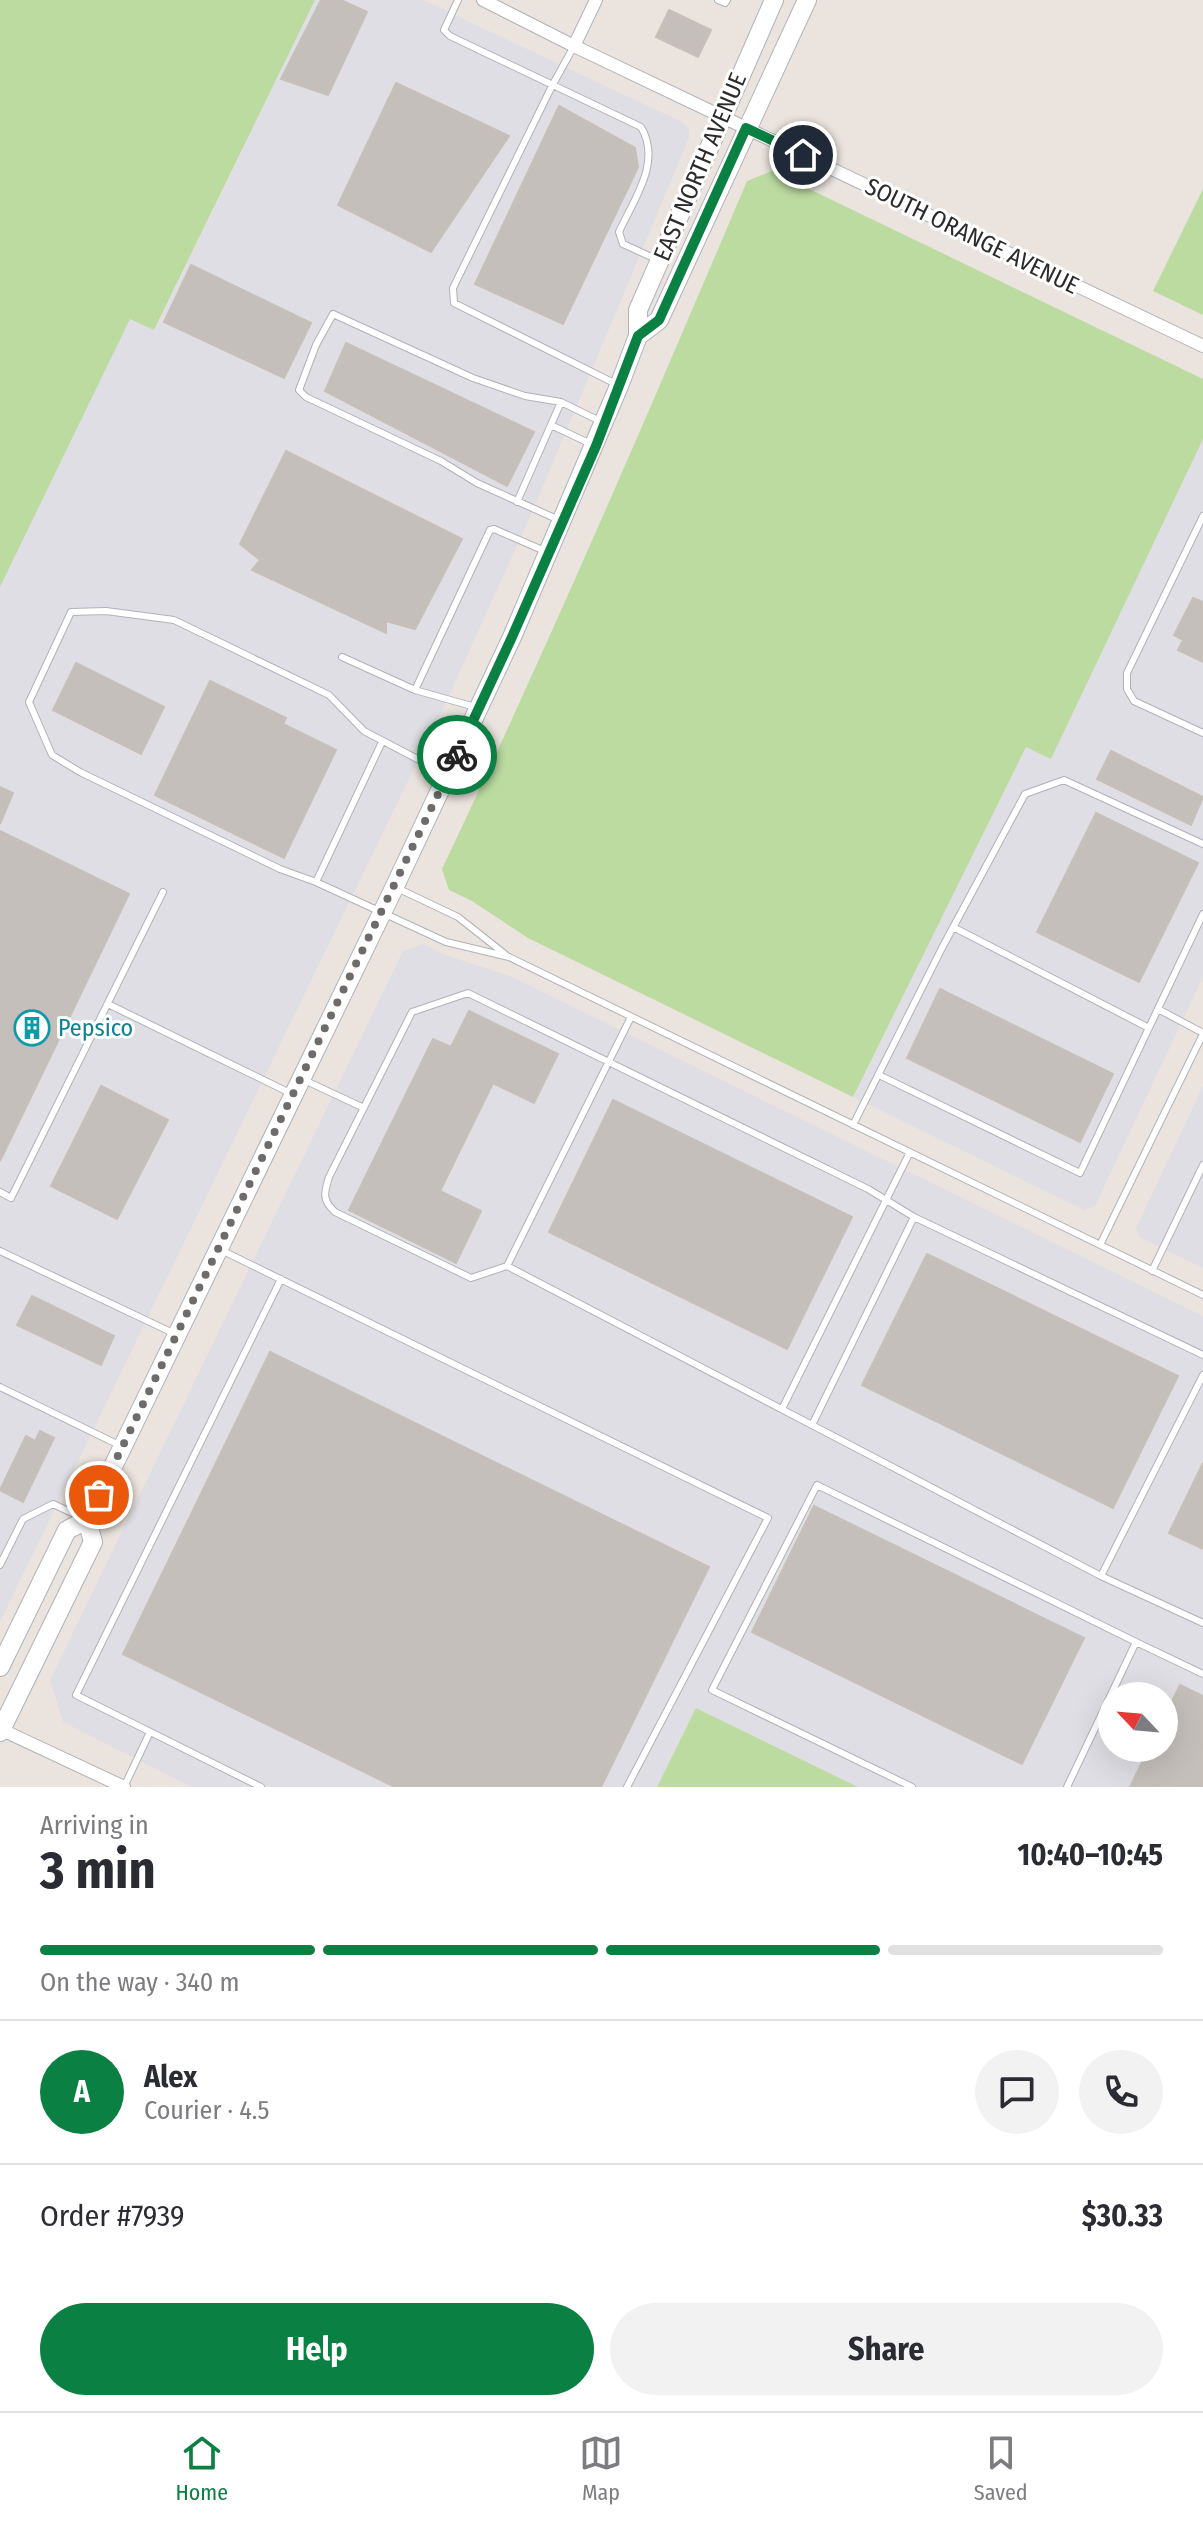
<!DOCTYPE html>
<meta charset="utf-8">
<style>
:root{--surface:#fff;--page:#f2f2f3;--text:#2b2b33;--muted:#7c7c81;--line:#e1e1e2;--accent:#0b8043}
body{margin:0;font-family:"Fira Sans Condensed",sans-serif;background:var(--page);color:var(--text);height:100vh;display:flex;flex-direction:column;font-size:30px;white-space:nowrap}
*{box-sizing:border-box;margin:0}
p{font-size:26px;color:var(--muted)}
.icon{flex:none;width:44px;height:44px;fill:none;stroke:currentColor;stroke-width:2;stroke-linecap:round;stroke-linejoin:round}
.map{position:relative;height:1787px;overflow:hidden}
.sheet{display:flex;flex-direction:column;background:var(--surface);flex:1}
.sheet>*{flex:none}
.needle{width:52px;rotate:296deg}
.fabs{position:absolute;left:1098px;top:1682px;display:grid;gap:16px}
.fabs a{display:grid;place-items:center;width:80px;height:80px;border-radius:50%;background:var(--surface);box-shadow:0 8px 32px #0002;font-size:40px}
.pin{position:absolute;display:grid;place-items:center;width:68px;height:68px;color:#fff;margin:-34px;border:4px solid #fff;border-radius:50%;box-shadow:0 2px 8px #0007}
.courier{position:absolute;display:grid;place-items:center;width:80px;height:80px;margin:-40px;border:6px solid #0b8043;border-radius:50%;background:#fff;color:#222;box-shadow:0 2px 10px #0007}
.headline em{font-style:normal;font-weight:700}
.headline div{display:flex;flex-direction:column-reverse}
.headline{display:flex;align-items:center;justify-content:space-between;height:136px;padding:0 40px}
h1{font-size:52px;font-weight:700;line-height:60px}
.bar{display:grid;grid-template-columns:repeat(4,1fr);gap:12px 8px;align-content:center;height:96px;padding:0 40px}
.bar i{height:10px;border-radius:6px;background:var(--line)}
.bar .current{background:var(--accent)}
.bar p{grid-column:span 4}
.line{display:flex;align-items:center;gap:20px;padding:0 40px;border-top:2px solid var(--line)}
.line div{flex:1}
.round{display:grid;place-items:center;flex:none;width:84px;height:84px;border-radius:42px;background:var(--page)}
.primary-button{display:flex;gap:16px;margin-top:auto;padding:16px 40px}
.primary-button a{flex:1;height:92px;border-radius:48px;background:var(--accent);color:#fff;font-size:32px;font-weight:700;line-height:92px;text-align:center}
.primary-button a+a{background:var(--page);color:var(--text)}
.menu{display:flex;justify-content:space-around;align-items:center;height:112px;border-top:2px solid var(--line);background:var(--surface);font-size:22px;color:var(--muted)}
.menu a{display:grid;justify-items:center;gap:4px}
.menu .current{color:var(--accent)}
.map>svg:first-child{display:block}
</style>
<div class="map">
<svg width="1203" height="1787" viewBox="0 0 1203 1787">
<rect width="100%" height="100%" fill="#ebe4de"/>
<path fill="#dfdee4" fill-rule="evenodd" d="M315 0H423L682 122 689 129V138L531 515 441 713 0 1622V587L130 318 155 330Z
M1203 439V977L1095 1206 1084 1210 853 1097 1026 747 1051 758Z
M423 944 445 955 510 976 1203 1316V1787H858L696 1708 657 1787H192L63 1722 50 1680 403 951ZM1112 1696H1164V1748H1112Z
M1203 1086V1268L1139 1237 1136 1228Z"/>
<path fill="#bbdba1" d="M0 0H315L154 330 130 319 0 587Z
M772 171 1203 379V439L1051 759 1026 747 853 1097 528 938 472 901 449 890 442 869C550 642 649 412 747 181Z
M1203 189V315L1153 291Z
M696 1708 858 1787H657Z"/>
<path fill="#c4bfba" stroke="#c6c0b8" stroke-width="2" d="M321 0H341L367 12 328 95 281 79Z
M669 10 711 30 698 57 656 37Z
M396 83 509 136 431 252 338 205Z
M559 106 635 148 638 167 563 324 475 284Z
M191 265 311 323 284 378 164 322Z
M346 343 534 432 507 486 325 391Z
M286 451 462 539 415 629 386 621V633L252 570 260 560 240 544Z
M1193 598 1203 602V662L1178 650 1183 640 1174 635Z
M76 663 164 707 141 754 53 710Z
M210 681 286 718 283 724 336 750 284 858 155 795Z
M1111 751 1203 797 1191 825 1097 779Z
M0 787 13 793 0 824Z
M1096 813 1198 863 1139 982 1037 932Z
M0 831 129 894 0 1161Z
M940 989 1113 1074 1080 1142 907 1058Z
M469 1011 558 1054 534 1103 493 1083 440 1191 481 1211 456 1263 349 1210 433 1039 451 1047Z
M101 1086 168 1120 117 1219 51 1186Z
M613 1100 852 1217 787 1349 549 1232Z
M927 1254 1178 1376 1113 1508 862 1385Z
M32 1296 114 1336 101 1365 17 1325Z
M270 1352 709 1567 601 1787H395L123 1654Z
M40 1431 54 1438 23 1502 0 1490 26 1436 35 1441Z
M1203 1463V1549L1169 1533Z
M814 1506 1084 1638 1022 1764 752 1632Z
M1180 1685 1203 1696V1787H1130L1149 1748H1164V1717Z"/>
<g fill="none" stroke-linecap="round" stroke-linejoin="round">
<defs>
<path id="lane" d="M458 0 444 30 450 36 641 127C662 162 634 199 619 232L623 244 656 259
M718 0 725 3 727 0
M574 46 552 86 453 288 454 303 616 384
M551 425 591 444
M517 502 561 402
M1203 516 1127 673V689L1134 701 1203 733
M559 520 477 483 441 461 306 397 299 390 316 345 333 314 473 378 525 396 561 402 602 422
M342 657 415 690
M475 707 415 690 490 530 494 529 547 552
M446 774 364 731 329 695 174 620 106 611 71 612 29 702 52 755 80 772 280 869 316 882 446 942 509 957 1203 1295
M316 882 382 742
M397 888 458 917 506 955
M953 927 1149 1028
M108 1004 290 1093
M1158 1009 1203 1033
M631 1017 507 1266 812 1425
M879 1075 1080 1173 1203 914
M304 1080 364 1108
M853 1125 942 948 1025 794 1064 780 1203 844
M0 1192 11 1198 163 892
M1100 1245 1203 1034
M221 1250 768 1518 627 1787
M0 1251 173 1333
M507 1266 471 1278 335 1212C322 1200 324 1193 329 1177L412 1012 468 993 868 1189 914 1217
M1152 1271 1203 1165
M1203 1355 914 1217 812 1425 1101 1576 1203 1375
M0 1387 119 1445
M782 1409 910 1152
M0 1565 23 1519 53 1504 81 1517
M1101 1576 1203 1623
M124 1787 150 1732
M261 1787 76 1695 281 1279
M912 1787 712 1690 817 1485 1136 1642
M1067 1787 1136 1642 1203 1674"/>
<path id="street" d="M483 0 574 46 1203 346
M574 46 596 0
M0 1729 124 1787"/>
<path id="secondary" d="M638 336 659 320 807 0
M0 1667 67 1530 87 1520 395 886 512 637 619 386 638 336V310L774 0
M0 1732 93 1542 87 1520"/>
</defs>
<use href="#lane" stroke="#afb2ba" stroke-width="8"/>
<use href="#street" stroke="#afb2ba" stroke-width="14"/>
<use href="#secondary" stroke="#afb2ba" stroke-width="20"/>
<use href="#lane" stroke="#fff" stroke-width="6"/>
<use href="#street" stroke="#fff" stroke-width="12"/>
<use href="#secondary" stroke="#fff" stroke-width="18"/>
</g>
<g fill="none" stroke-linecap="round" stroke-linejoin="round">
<path stroke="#6e6c6a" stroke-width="8" stroke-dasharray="0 14.4" d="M99 1495 457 755"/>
<path stroke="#0b8043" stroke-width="10" d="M457 755 512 637 596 446 638 336 659 320 746 128 803 155"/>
</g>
<defs>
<symbol id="building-ring" viewBox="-11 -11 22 22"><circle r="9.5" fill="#fff" stroke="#0f9aa8" stroke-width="1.5"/><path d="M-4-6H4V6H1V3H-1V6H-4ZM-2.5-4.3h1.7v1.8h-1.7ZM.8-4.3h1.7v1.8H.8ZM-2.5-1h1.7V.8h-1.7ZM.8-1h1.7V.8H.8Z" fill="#0f9aa8"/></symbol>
</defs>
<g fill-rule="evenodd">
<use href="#building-ring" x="12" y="1008" width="40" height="40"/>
</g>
<g text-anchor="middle" stroke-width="6" stroke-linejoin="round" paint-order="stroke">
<g font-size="24" fill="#2b2b2b" stroke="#fff">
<text transform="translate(700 167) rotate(-67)" y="8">EAST NORTH AVENUE</text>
<text transform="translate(972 236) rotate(26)" y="8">SOUTH ORANGE AVENUE</text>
</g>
<g font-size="24" fill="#0d838f" stroke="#fff" text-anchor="start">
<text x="58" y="1036">Pepsico</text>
</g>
</g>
</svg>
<div class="fabs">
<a><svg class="needle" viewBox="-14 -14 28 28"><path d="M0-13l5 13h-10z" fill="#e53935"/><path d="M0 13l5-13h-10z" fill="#7c7c81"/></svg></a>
</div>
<div class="pin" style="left:99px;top:1495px;background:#ea580c"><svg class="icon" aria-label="bag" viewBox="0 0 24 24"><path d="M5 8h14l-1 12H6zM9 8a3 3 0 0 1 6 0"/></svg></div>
<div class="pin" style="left:803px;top:155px;background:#1f2937"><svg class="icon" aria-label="home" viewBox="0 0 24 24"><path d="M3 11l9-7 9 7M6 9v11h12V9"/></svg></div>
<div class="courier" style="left:457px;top:755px"><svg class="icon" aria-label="bike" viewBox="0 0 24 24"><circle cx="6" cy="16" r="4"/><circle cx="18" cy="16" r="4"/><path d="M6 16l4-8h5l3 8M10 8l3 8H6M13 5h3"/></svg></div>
</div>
<section class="sheet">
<div class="headline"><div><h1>3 min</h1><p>Arriving in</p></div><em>10:40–10:45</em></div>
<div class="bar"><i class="current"></i><i class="current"></i><i class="current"></i><i></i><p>On the way · 340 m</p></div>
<div class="line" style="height:144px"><b class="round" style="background:var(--accent);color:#fff">A</b><div><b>Alex</b><p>Courier · 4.5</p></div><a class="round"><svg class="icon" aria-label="chat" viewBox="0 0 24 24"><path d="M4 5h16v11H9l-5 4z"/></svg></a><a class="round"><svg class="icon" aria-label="phone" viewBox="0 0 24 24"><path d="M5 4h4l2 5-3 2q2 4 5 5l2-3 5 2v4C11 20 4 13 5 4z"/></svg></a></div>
<div class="line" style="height:104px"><div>Order #7939</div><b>$30.33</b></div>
<div class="primary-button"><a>Help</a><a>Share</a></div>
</section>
<nav class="menu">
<a class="current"><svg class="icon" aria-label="home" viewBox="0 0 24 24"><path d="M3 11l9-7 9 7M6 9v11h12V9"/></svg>Home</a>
<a><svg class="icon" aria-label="map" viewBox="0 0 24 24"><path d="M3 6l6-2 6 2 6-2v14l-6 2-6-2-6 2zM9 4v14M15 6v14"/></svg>Map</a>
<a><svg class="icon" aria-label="saved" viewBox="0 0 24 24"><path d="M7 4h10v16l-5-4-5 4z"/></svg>Saved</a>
</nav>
